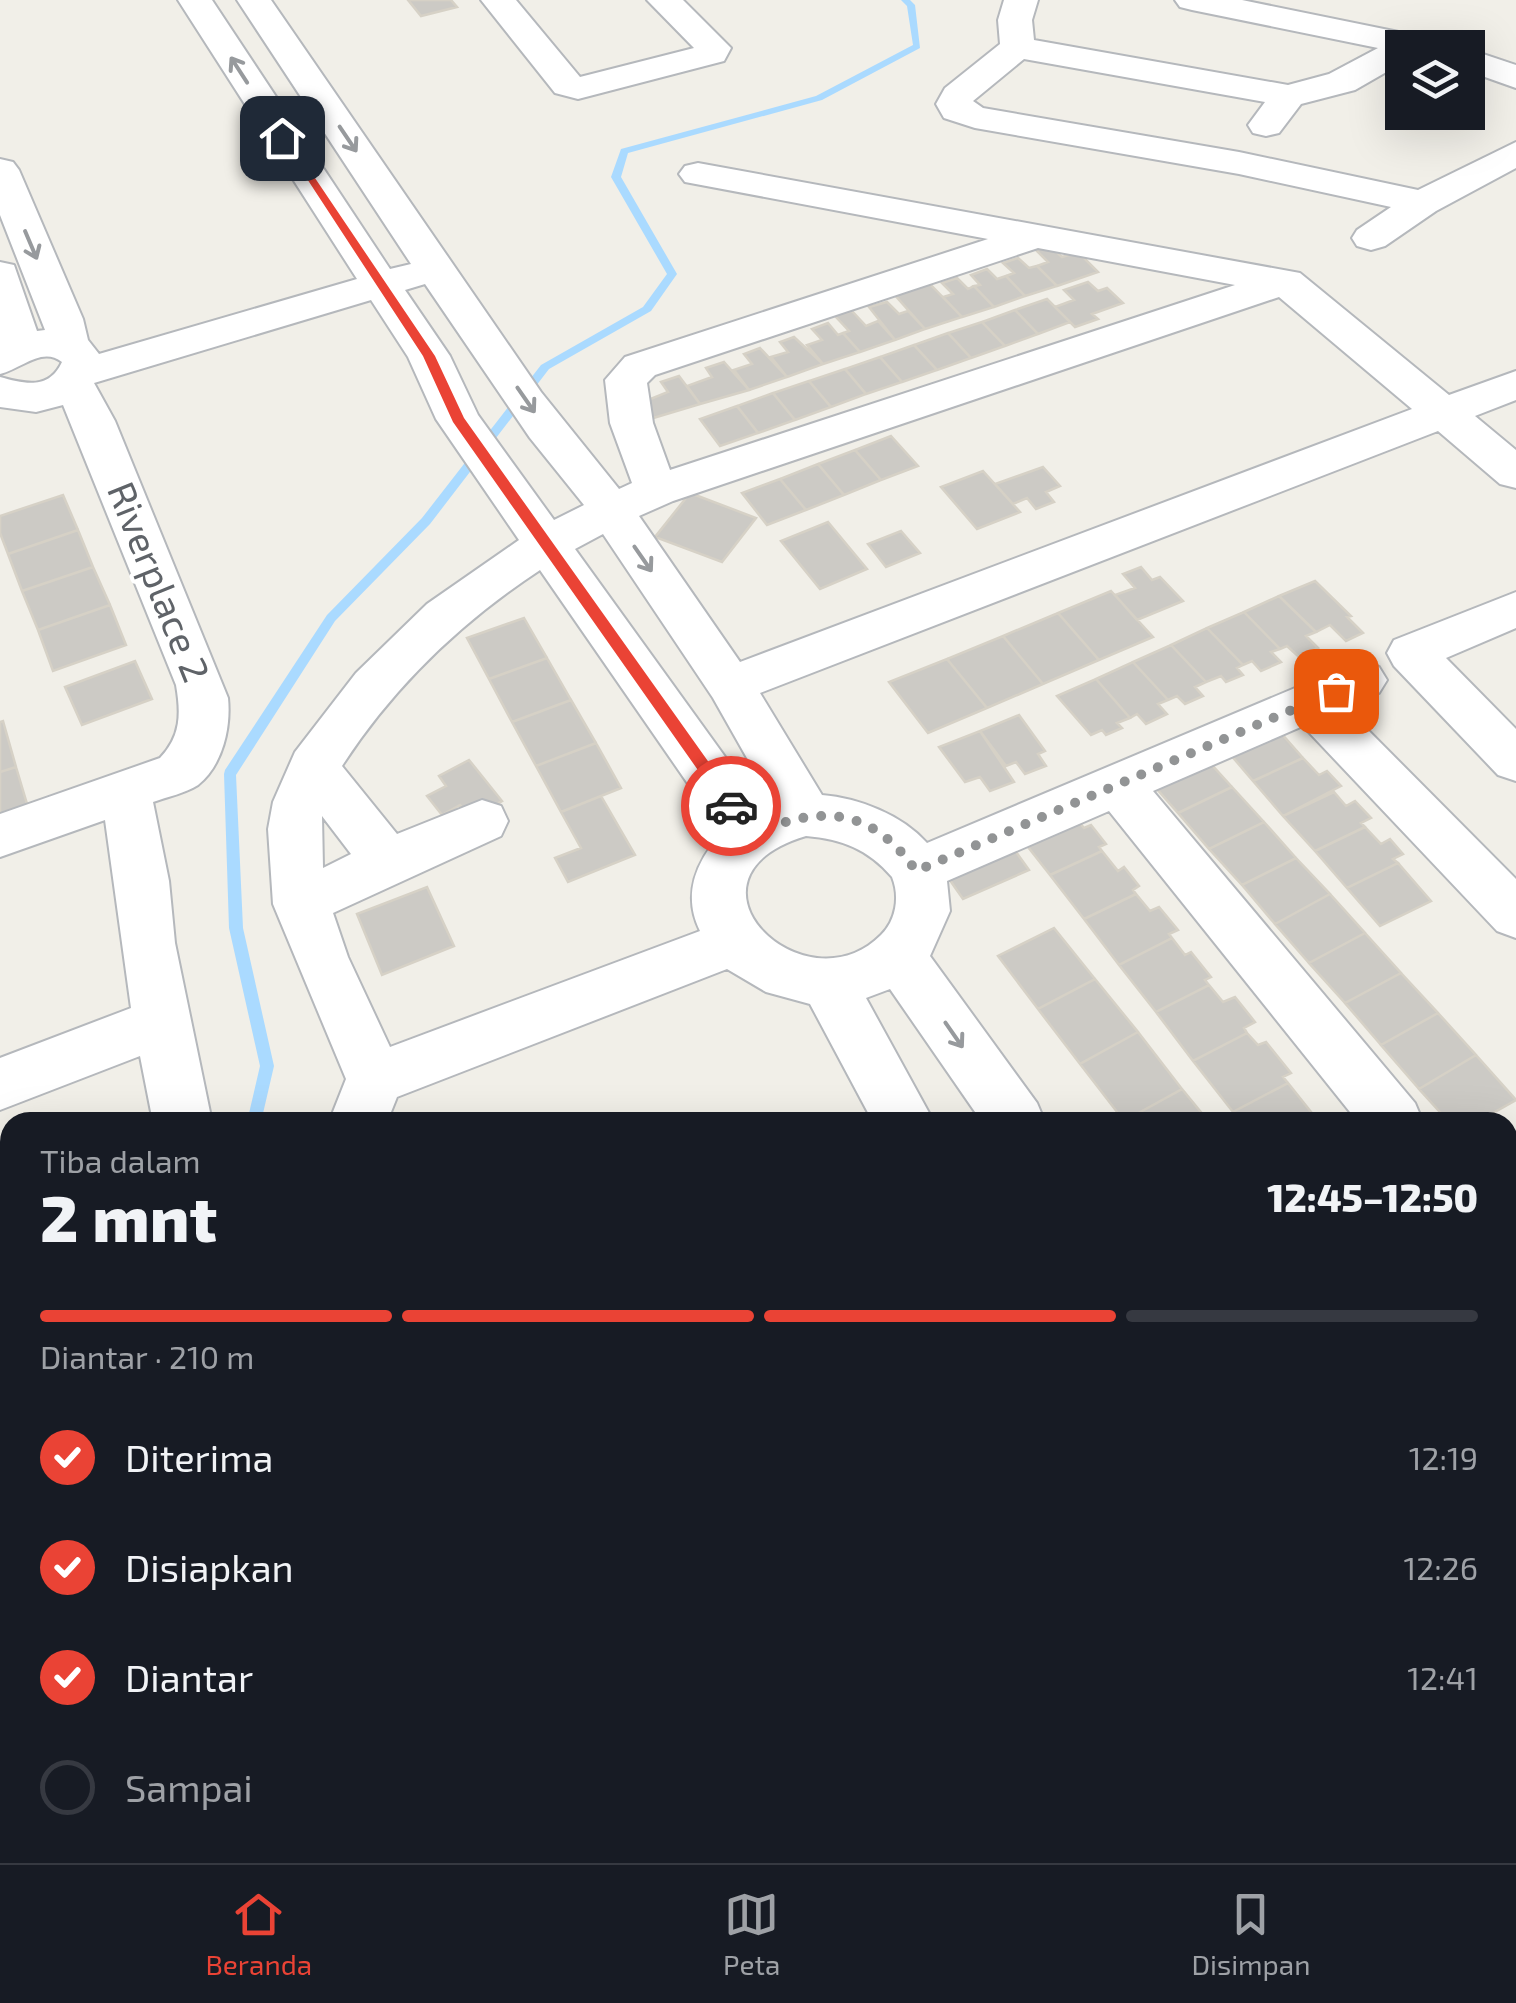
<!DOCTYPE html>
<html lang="id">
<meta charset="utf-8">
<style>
:root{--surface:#171b24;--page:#20242c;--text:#f1f3f6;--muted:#9ea1a6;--line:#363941;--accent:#ea4335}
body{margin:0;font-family:"Exo 2",sans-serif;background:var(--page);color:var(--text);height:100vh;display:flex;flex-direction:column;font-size:38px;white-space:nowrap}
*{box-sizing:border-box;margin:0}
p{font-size:32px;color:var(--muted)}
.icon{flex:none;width:55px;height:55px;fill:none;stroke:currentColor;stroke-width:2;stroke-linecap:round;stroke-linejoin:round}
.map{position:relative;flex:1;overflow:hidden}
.drawer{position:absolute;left:0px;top:1112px;width:1518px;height:752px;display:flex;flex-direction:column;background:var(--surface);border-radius:30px 30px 0 0;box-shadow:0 10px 40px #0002}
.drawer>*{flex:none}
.fabs{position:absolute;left:1385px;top:30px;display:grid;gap:20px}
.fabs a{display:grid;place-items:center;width:100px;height:100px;border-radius:0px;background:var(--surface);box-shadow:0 10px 40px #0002;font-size:50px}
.pin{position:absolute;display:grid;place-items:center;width:85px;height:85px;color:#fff;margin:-42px;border-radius:20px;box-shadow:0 5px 15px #0006}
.courier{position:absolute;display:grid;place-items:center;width:100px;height:100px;margin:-50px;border:8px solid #ea4335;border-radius:50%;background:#fff;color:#222;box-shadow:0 2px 12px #0007}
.summary em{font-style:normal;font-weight:800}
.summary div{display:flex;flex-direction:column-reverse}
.summary{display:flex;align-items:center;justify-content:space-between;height:170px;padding:0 40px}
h1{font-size:65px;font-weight:800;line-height:75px}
.bar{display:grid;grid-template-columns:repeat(4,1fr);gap:15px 10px;align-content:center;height:120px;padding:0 40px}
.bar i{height:12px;border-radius:8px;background:var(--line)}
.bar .on{background:var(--accent)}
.bar p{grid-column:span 4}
ol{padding:0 40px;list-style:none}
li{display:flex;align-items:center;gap:30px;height:110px}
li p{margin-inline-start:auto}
li .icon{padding:10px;border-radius:50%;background:var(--accent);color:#fff;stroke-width:4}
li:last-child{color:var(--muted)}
li i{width:55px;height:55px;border:5px solid var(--line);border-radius:50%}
.tabs{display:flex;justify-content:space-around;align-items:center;height:140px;border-top:2px solid var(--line);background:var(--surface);font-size:28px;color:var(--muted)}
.tabs a{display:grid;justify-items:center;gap:5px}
.tabs .on{color:var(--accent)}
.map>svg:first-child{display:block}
</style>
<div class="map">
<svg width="1516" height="1863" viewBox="0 0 1516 1863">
<rect width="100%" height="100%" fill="#f1efe8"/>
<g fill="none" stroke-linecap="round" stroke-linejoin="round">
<path fill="#aadaff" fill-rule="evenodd" d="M901 0H910L915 5 920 48 822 100 628 153 621 177 677 274 651 311 549 369 430 524 335 621 236 775 243 928 274 1066 261 1122H247L260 1066 229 928 224 774 225 770 327 615 422 518 541 365 643 307 667 274 611 177 621 149 816 96 913 45 907 6Z
M10 1686V1716L6 1723 0 1726V1696L4 1689Z"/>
</g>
<path fill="#cccac5" stroke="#d6d1c6" stroke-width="2.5" d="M408 0H451L457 7 421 16Z
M1050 246 1062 257 1078 252 1098 272 1057 286 1037 266 1048 262 1036 250Z
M1018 258 1029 268 1037 266 1057 286 1025 296 1006 276 1014 273 1003 263Z
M987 269 997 279 1006 276 1025 296 994 307 974 286 980 285 971 275Z
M957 278 968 289 974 286 994 307 962 317 943 297 953 294 942 283Z
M1088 282 1098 291 1107 288 1123 303 1092 314 1098 319 1075 327 1055 307 1074 300 1064 290Z
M929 283 962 317 925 329 894 294Z
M1047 299 1070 322 1038 334 1015 310Z
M887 302 899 314 908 311 925 329 895 340 869 307Z
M1015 310 1038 334 1005 346 982 322Z
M852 311 866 326 878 321 895 340 860 352 843 333 849 331 835 316Z
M982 322 1005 346 971 358 948 333Z
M828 323 838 335 843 333 860 352 823 364 807 345 822 340 812 329Z
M948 333 971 358 937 370 914 345Z
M794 337 823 364 787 377 771 357 788 352 780 342Z
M914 345 937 370 902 382 880 357Z
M760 348 787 377 749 390 734 370 752 364 744 354Z
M880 357 902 382 866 394 845 369Z
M724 362 749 390 700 404 687 386 712 377 706 368Z
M845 369 866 394 831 407 809 381Z
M679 376 700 404 650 419 638 404 668 392 661 382Z
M809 381 831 407 795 420 773 393Z
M773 393 795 420 758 433 737 406Z
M737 406 758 433 720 446 700 419Z
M891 436 918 466 881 480 855 450Z
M855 450 881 480 844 495 818 464Z
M818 464 844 495 806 510 780 479Z
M1043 467 1060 486 1046 492 1054 502 1036 509 1027 498 1013 504 995 484Z
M983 471 1020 512 977 529 941 487Z
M780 479 806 510 767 525 742 493Z
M690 493 756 518 722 562 655 537Z
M63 495 78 530 8 554 0 533V516Z
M828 522 867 569 820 589 781 541Z
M78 530 93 567 22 591 8 554Z
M901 531 920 553 886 567 868 544Z
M93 567 110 605 38 630 22 591Z
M1141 567 1152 580 1160 577 1183 601 1137 620 1115 595 1135 588 1123 574Z
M1315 581 1351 616 1347 617 1363 633 1346 641 1330 625 1316 632 1279 596Z
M1111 591 1153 637 1099 660 1058 613Z
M1279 596 1316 632 1306 636 1318 648 1299 657 1287 646 1280 649 1244 612Z
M110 605 126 645 53 671 38 630Z
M1244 612 1280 649 1271 652 1281 662 1261 671 1252 661 1243 665 1207 628Z
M1058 613 1099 660 1043 684 1003 636Z
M524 618 547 658 489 679 467 638Z
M1207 628 1243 665 1237 668 1243 675 1226 682 1221 676 1206 682 1171 645Z
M1003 636 1043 684 987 708 947 659Z
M1171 645 1206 682 1195 687 1203 696 1185 704 1177 696 1168 700 1133 662Z
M547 658 571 700 512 722 489 679Z
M947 659 987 708 928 733 889 682Z
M135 661 152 699 82 725 65 687Z
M1133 662 1168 700 1158 704 1167 714 1146 724 1137 714 1130 718 1096 679Z
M1096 679 1130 718 1117 723 1122 728 1106 735 1102 730 1091 735 1057 696Z
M571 700 596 743 536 766 512 722Z
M1019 715 1045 751 1038 754 1046 766 1025 774 1016 762 1006 766 980 731Z
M3 721 16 767 0 772V722Z
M1274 725 1303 758 1253 781 1224 747Z
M980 731 1014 782 990 791 980 777 965 782 939 747Z
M596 743 621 788 561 812 536 766Z
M1201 753 1232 787 1178 813 1148 779Z
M1303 758 1319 775 1327 771 1341 786 1283 816 1253 781Z
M469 760 502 801 471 818 460 805 442 815 427 796 446 786 439 776Z
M16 767 30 814 0 824V772Z
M1232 787 1264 822 1209 849 1178 813Z
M1334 792 1346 806 1355 801 1371 818 1361 823 1365 827 1315 851 1283 816Z
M601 796 635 855 568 882 555 858 581 848 561 812Z
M1069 810 1084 828 1091 825 1106 844 1099 847 1102 851 1050 875 1017 833Z
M1264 822 1296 858 1242 885 1209 849Z
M1365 827 1381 844 1390 839 1403 854 1393 859 1398 863 1347 888 1315 851Z
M1006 838 1029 870 963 899 940 866Z
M1102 851 1118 871 1124 867 1139 886 1133 890 1136 894 1084 919 1050 875Z
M1296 858 1330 894 1275 924 1242 885Z
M1398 863 1431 901 1380 926 1347 888Z
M427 887 454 946 382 975 357 914Z
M1136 894 1150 911 1159 907 1178 930 1169 934 1172 938 1119 965 1084 919Z
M1330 894 1365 933 1309 963 1275 924Z
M1054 928 1095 979 1038 1009 998 956Z
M1365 933 1401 973 1345 1003 1309 963Z
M1172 938 1185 955 1191 952 1211 977 1205 980 1209 985 1156 1012 1119 965Z
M1401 973 1438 1013 1381 1045 1345 1003Z
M1095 979 1138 1032 1080 1064 1038 1009Z
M1209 985 1223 1002 1235 997 1255 1022 1244 1028 1247 1033 1193 1061 1156 1012Z
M1438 1013 1476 1055 1419 1089 1381 1045Z
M1138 1032 1182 1089 1124 1121 1080 1064Z
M1247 1033 1258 1045 1266 1042 1291 1073 1283 1077 1288 1083 1233 1112 1193 1061Z
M1476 1055 1516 1100 1477 1122H1449L1419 1089Z
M1288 1083 1319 1122H1240L1233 1112Z
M1182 1089 1209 1122 1124 1121Z"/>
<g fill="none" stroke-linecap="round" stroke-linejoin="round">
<defs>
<path id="minor" d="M178 0H212L390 269 411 264 237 0H271L541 392 619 489 632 483 610 423 605 380 625 357 988 239 685 182 679 174 685 166 698 163 1300 273 1449 395 1516 371V400L1475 416 1516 450V488L1500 484 1438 431 760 693 822 795C859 798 902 815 927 843L1345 667 1362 662 1379 667 1387 680 1379 693 1346 708 1516 879V938L1497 931 1303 726 1153 791 1415 1103 1423 1122H1358L1109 811 947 881 950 911 930 956 1037 1103 1045 1122H982L890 989 866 998 934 1122H873L810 1004 766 992 727 969 397 1097 387 1122H329L346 1079 273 904 268 829 273 802 295 752 356 673 427 604 519 540 436 419 408 357 371 300 94 383 115 421 228 698C231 727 223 765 198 785 186 793 167 797 153 802L169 881 175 943 212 1122H153L140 1056 0 1110V1058L131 1008 105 820 0 857V814L160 758C181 736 181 714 176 685L63 405 36 412 0 407V377C25 384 49 390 62 362 42 346 21 369 0 374V262L14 265 37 331 45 330 0 215V159L13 162 19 170 83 319 88 340 99 354 357 279ZM1038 248 1235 285 670 470 653 423 647 383 655 375ZM425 284 530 438 584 505 554 520 478 415 450 356 405 290ZM1279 297 1412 409 740 662 639 516 673 501ZM603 534 713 698 773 804 762 808 575 549ZM540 570 722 833C696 861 682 895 700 931L390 1047 348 957 333 913 501 836 508 821 501 806 482 800 397 834 342 766C394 686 461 622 540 570ZM322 816 351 854 323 868ZM806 836C842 839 868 849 892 877 900 897 896 920 881 935 804 1012 666 878 806 836Z
M481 0H516L580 77 694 48 647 0H683L731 48 724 61 578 99 555 93Z
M1004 0H1038L1032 20 1034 40 1288 85 1329 74 1378 48 1192 10 1180 7 1175 0H1242L1428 38 1440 41 1445 48H1402V63L1355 90 1301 104 1279 133 1266 136 1253 133 1248 125 1265 102 1024 59 973 101 983 108 1239 152 1418 190 1516 142V168L1436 211 1385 246 1371 250 1357 246 1352 238 1357 230 1391 207 1239 174 975 128 944 118 936 104 945 88 1000 44 998 20Z
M1468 49 1516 65V88L1468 71Z
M1516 592V628L1446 658 1516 729V781L1498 775 1394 666 1387 653 1394 640Z
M1508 1231 1516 1234V1302L1508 1299Z
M10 1379V1457L0 1461V1383Z
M1508 1782 1516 1786V1863H1497L1486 1855H1508Z
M37 1855H113V1862L116 1855H206L203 1863H37Z
M1335 1855H1413L1416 1863H1338Z"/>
</defs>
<use href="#minor" stroke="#b5b8bc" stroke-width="4"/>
<use href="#minor" fill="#fff" fill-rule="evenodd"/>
</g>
<defs><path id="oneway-shaft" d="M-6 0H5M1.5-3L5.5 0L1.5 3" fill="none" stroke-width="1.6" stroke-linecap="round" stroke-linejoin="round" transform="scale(2.5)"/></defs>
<g stroke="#979a9d">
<use href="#oneway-shaft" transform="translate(239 70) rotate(-123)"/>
<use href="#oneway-shaft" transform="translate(348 139) rotate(56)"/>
<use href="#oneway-shaft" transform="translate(31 245) rotate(67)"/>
<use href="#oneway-shaft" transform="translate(526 400) rotate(55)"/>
<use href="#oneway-shaft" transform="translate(643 559) rotate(55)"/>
<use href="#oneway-shaft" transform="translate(954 1035) rotate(55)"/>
</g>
<path fill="#ea4335" d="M279 136 288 138 435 356 464 418 737 802V810H726L453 422 423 356Z"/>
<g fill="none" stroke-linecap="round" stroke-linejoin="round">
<path stroke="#929495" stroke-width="10" stroke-dasharray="0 18" d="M731 806 752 835C819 804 872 807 916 871L1336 691"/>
</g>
<g text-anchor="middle" stroke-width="8" stroke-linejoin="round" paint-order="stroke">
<g font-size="38" fill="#5f6368" stroke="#fff">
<text transform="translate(158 582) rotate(68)" y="13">Riverplace 2</text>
</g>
</g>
</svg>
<div class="fabs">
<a><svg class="icon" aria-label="layers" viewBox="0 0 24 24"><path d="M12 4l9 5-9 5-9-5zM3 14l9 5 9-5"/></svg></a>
</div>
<div class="pin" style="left:1336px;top:691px;background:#ea580c"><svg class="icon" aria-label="bag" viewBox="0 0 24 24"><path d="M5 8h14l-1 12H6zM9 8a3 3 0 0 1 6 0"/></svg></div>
<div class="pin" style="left:282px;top:138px;background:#1f2937"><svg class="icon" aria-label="home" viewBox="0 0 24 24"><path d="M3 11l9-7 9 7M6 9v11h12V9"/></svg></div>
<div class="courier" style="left:731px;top:806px"><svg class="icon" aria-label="car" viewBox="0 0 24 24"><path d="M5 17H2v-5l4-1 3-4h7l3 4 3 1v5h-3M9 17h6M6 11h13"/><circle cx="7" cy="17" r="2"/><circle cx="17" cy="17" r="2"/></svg></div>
<section class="drawer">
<div class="summary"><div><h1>2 mnt</h1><p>Tiba dalam</p></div><em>12:45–12:50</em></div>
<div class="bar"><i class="on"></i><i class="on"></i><i class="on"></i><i></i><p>Diantar · 210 m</p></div>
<ol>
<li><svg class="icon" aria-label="check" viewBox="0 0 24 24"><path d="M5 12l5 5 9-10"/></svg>Diterima<p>12:19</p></li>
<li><svg class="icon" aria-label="check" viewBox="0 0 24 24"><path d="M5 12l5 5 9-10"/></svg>Disiapkan<p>12:26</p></li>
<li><svg class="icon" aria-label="check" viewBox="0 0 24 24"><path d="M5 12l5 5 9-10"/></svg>Diantar<p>12:41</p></li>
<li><i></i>Sampai</li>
</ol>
</section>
</div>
<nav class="tabs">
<a class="on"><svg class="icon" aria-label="home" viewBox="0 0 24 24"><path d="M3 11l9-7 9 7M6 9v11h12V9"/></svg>Beranda</a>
<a><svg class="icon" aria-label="map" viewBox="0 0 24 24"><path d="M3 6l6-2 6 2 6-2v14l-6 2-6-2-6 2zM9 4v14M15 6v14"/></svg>Peta</a>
<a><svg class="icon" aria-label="saved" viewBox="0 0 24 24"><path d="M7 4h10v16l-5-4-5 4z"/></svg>Disimpan</a>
</nav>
